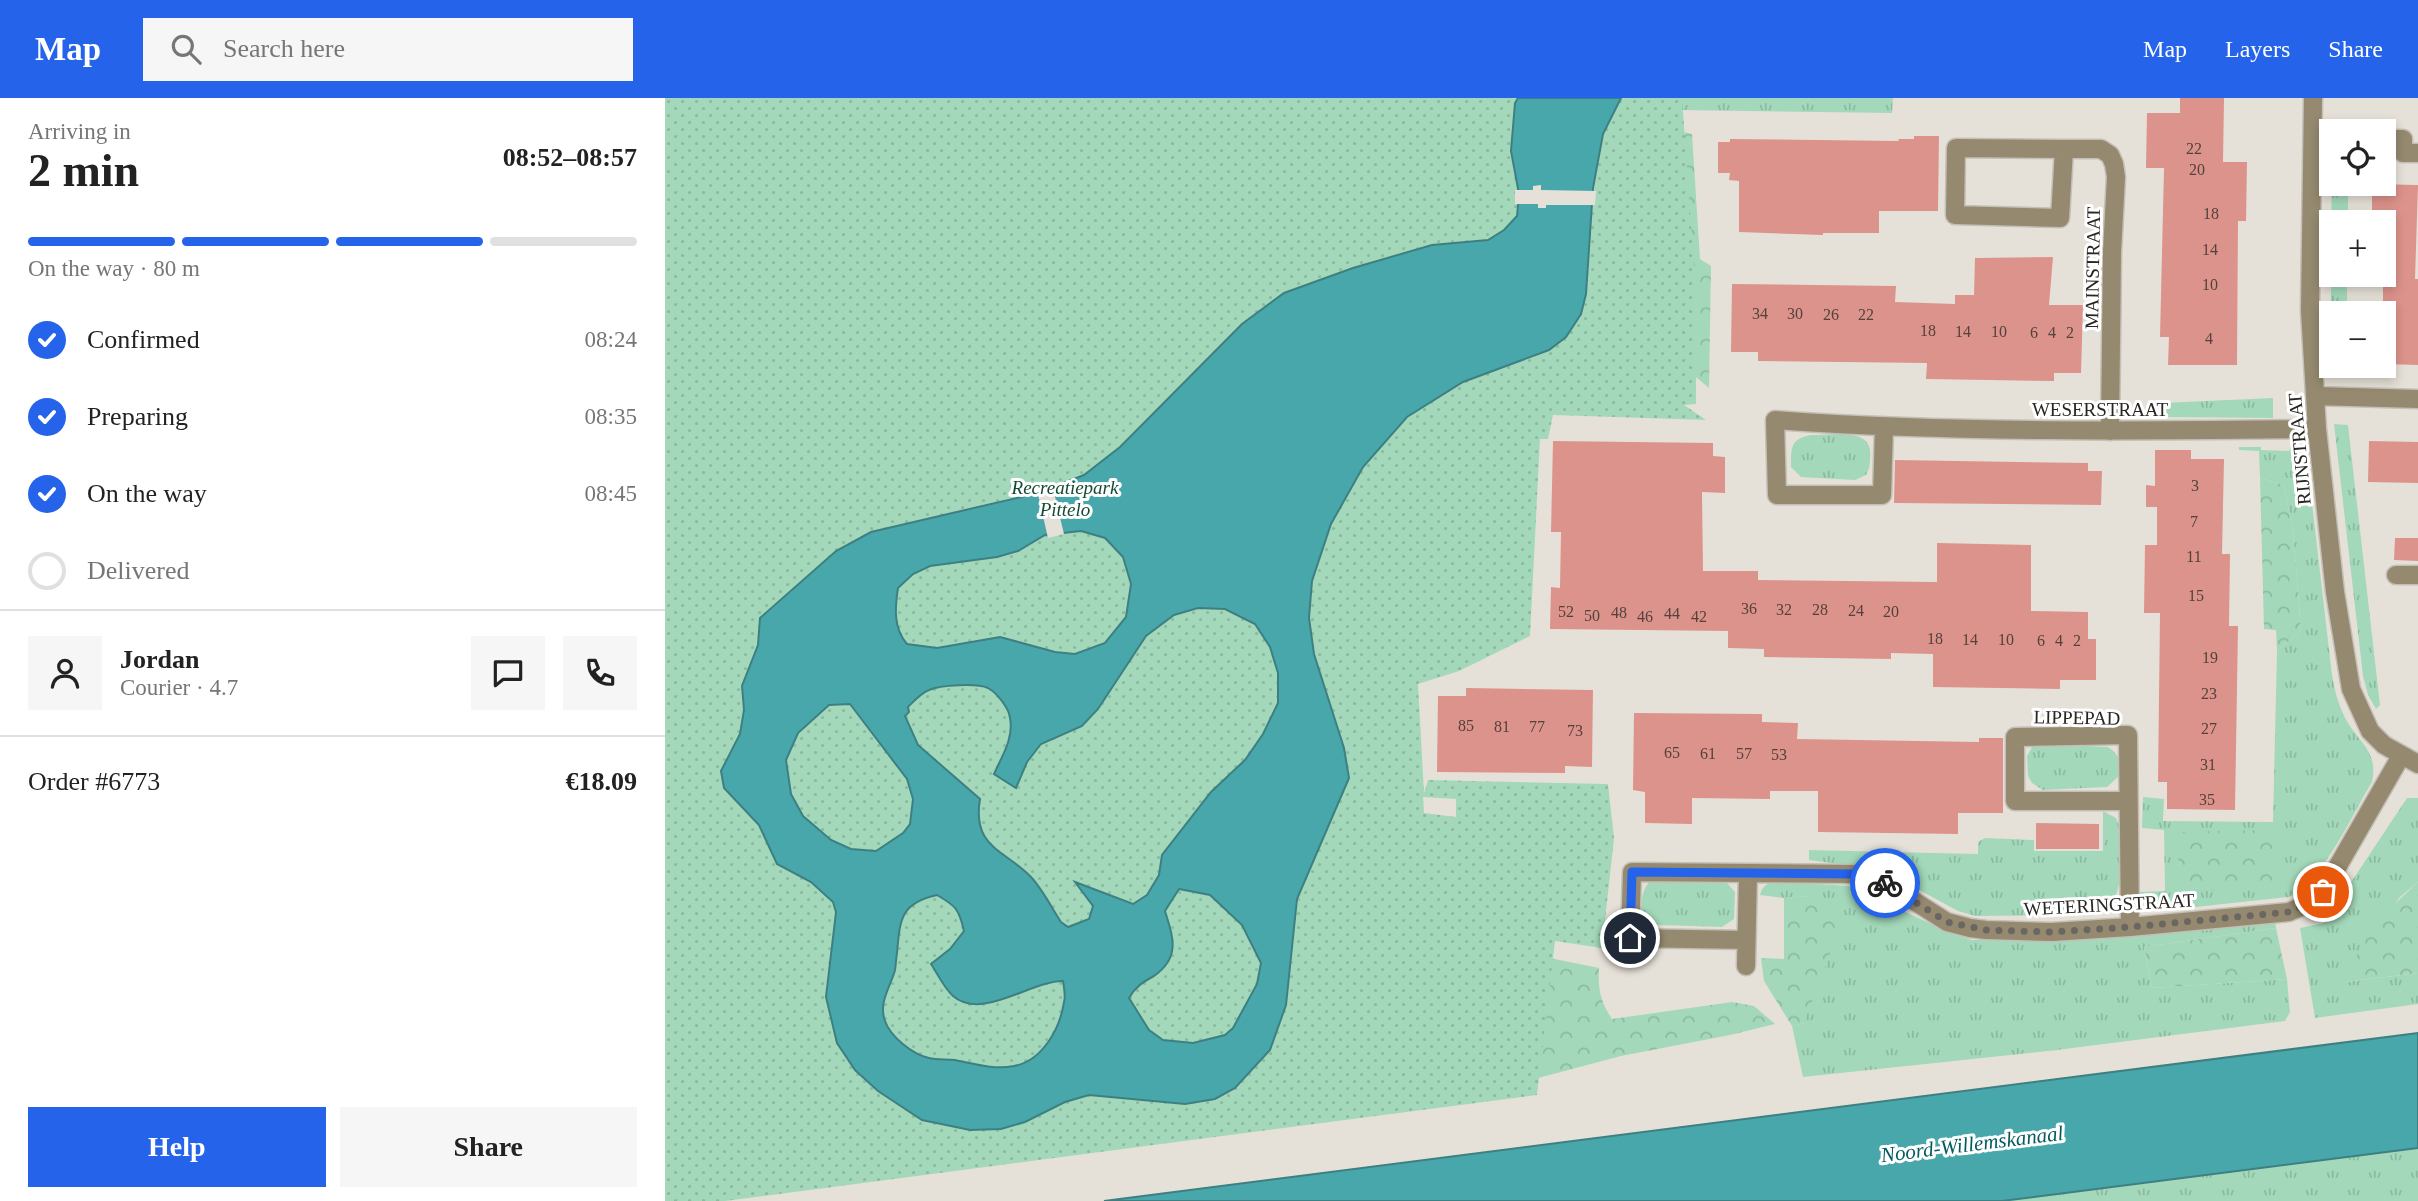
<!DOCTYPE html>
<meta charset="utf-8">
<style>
:root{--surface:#fff;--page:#f6f6f6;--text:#222;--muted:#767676;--line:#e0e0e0;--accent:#2563eb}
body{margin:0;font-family:Georgia,serif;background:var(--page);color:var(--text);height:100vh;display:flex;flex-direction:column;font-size:26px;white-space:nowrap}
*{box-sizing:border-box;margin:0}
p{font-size:23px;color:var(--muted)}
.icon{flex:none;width:38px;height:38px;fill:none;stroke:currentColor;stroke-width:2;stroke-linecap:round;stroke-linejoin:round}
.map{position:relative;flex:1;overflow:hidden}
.drawer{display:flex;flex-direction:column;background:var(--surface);width:665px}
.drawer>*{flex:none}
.controls{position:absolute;left:1654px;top:21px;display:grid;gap:14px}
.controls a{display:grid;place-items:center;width:77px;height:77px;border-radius:0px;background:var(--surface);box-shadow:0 4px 10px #0003;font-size:35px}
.pin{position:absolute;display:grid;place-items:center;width:60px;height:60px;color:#fff;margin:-30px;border:4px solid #fff;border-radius:50%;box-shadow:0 2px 7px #0007}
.courier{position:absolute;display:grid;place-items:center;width:70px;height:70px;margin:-35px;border:5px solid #2563eb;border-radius:50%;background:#fff;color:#222;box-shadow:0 2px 9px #0007}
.summary em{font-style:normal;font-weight:700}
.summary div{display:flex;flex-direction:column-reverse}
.summary{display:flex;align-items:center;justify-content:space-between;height:119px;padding:0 28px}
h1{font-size:46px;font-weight:700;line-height:52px}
.bar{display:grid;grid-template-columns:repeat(4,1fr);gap:10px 7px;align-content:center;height:84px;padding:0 28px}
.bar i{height:9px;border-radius:5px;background:var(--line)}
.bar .current{background:var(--accent)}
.bar p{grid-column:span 4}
.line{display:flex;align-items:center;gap:18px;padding:0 28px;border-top:2px solid var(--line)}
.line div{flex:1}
.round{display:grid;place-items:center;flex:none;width:74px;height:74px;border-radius:0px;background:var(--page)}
ol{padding:0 28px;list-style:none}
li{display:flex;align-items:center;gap:21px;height:77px}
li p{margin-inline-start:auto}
li .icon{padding:7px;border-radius:50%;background:var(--accent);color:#fff;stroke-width:4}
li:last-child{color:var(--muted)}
li i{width:38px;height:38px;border:4px solid var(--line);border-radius:50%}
.primary-button{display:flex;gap:14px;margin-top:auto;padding:14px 28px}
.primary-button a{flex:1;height:80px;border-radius:0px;background:var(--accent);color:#fff;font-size:28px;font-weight:700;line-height:80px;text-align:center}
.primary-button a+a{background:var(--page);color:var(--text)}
header{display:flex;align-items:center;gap:42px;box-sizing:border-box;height:98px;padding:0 35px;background:var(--accent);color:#fff}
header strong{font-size:33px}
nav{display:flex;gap:38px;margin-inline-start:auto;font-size:24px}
.search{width:490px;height:63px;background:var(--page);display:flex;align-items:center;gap:18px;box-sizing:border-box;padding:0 24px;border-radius:0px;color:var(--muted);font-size:26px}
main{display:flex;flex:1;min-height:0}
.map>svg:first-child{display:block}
</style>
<header>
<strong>Map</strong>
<div class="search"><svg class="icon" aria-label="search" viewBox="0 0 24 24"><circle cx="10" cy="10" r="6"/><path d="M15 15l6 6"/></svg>Search here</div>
<nav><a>Map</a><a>Layers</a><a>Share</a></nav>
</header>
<main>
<section class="drawer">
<div class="summary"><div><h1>2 min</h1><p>Arriving in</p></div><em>08:52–08:57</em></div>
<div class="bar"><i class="current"></i><i class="current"></i><i class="current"></i><i></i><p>On the way · 80 m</p></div>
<ol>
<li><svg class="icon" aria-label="check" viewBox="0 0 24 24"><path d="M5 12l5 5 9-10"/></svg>Confirmed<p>08:24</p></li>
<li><svg class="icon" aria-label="check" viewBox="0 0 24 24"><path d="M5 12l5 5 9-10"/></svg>Preparing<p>08:35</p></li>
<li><svg class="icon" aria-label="check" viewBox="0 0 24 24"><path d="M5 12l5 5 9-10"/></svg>On the way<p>08:45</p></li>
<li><i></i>Delivered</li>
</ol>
<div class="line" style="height:126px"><a class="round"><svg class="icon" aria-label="person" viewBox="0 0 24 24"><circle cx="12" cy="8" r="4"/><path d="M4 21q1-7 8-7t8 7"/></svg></a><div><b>Jordan</b><p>Courier · 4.7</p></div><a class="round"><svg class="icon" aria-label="chat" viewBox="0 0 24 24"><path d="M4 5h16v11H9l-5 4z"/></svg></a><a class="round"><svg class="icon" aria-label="phone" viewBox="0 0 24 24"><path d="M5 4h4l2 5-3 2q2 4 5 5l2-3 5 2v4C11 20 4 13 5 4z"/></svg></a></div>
<div class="line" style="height:91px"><div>Order #6773</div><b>€18.09</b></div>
<div class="primary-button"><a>Help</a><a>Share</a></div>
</section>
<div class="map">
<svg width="1753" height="1103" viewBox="0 0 1753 1103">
<defs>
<pattern id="grass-tufts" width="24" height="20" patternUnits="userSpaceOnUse" patternTransform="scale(1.75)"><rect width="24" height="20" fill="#a3d9ba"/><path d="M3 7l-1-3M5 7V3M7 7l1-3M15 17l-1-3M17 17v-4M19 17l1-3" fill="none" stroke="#8cbaa0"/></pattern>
<pattern id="forest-crowns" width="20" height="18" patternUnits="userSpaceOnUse" patternTransform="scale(1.75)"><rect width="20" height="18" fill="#a3d9ba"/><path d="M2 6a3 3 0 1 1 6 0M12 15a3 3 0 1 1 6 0" fill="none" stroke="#8cbaa0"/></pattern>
<pattern id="park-dots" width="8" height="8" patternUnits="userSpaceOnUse" patternTransform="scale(1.75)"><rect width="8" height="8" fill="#a3d9ba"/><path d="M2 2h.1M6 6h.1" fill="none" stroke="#8cbaa0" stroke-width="1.8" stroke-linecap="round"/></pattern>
</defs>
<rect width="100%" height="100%" fill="#e6e1d8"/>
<path fill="url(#grass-tufts)" d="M956 0H1228L1227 15 1012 12Z
M1667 86H1683V124H1666Z
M1666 128V177H1682V215H1666V255Z
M1608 300V320L1497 319 1496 305Z
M1669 326 1683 327 1715 607 1711 611 1703 597 1698 578Z
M1146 337C1169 337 1210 328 1205 361 1205 367 1204 372 1201 377L1190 382 1136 379 1126 369C1126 350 1125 341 1146 337Z
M1626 347 1640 361 1643 371 1667 577C1670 594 1674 610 1683 625 1697 647 1713 655 1707 684 1685 720 1661 778 1624 799L1494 813 1482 807 1474 794 1500 793 1499 732 1477 730 1478 699 1499 701 1498 723 1608 724 1612 553 1636 532 1628 433 1619 387 1595 380 1594 353 1574 352V349H1596V352L1624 353Z
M1375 646 1443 649C1456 657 1455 665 1453 679L1442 689 1378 692 1367 685 1363 678 1362 658 1367 649Z
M1742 700H1753V784L1734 800 1681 884 1753 875V906L1650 920 1635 830 1659 825Z
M1438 713 1451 720 1454 728C1454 757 1465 810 1427 817L1310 818 1293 813 1217 772 1144 762V752L1313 756V744L1320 740 1369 742V753H1438Z
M996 777 1062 785 1070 794 1069 821 1057 829 993 827 980 820 976 813C977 796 978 784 996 777Z
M1111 783 1184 788 1288 836 1307 842 1403 840 1610 822 1611 830 1479 849 1487 890 1622 881 1625 914 1620 923 1392 952 1138 979 1127 928 1139 925 1143 798 1119 800 1095 797C1097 788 1102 785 1111 783Z
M1753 1050V1103H1337Z"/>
<path fill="url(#forest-crowns)" d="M1015 33 1027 36 1035 161 1046 168 1044 290 1026 275Z
M1595 380 1619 387 1628 433 1636 532 1612 553 1611 532 1599 531Z
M1612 732V785L1524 795 1513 781 1514 734Z
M1753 784V875L1680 884 1704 830Z
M1143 798 1174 832 1139 925 1127 928 1099 883 1096 860 1119 861V800Z
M1611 830 1622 881 1487 890 1479 849Z
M846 852 934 870C933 891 935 903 947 921L1067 904 1089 908 1110 926 1065 937 956 958 764 1009Z"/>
<path fill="url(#park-dots)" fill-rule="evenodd" d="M0 0H1017L1031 198V306L1019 307 1041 322 888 317 883 341H875L865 538 794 573 753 586 759 695 763 682 943 686 949 740 937 850 890 843 872 997 60 1103H0ZM758 699 791 701V719L759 715Z"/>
<path fill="#47a7ab" stroke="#3e8082" stroke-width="2" fill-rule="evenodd" d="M853 0H956L938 36 928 90 921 196 916 216 901 239 884 252 798 284 742 319 698 369 666 426 647 483 644 520 649 556 679 650 684 680 632 801 621 907 605 952 570 990 550 1001 520 1006 424 997 400 1004 360 1024 336 1031 305 1032 257 1022 213 993 190 972 172 945 161 899 171 814 168 804 146 784 112 766 94 727 59 690 56 673 75 636 79 612 77 588 93 547 95 520 171 453 206 434 373 395 419 377 455 349 577 226 619 195 688 170 767 147 823 142 839 132 852 118 853 108 854 96 846 53 850 5ZM416 433 440 440 458 459 466 486 461 519 440 545 410 556 390 554 335 539 272 550 242 546C228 530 230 509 233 490L248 476 265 468 332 459 353 453 380 437ZM533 510 560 511 590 526 605 549 613 575V605L598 636 580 662 546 694 497 757 494 777 482 797 468 806 410 784 428 808 424 821 403 829 396 824C386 809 377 790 365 778 338 751 307 749 315 701L253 647 240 618 244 614 243 609C249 603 256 595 264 592 275 587 312 585 323 590 332 595 344 610 345 620 349 640 337 658 329 676L351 690 362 664 376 646 417 628 433 611 481 538 509 517ZM185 606 242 681 248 701 245 726 238 735 211 753 186 751 166 742 138 718 126 696 121 662 133 635 164 607ZM514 791 545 797 577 827 596 865 592 886 568 930 560 937 528 945 498 942 484 932 464 900C470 889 478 884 489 878 516 859 508 839 500 813ZM272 797C291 808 294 811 299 833L285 851 266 866C272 875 279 890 288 898 317 923 365 883 398 883 399 890 401 898 399 904 395 931 377 963 349 968 329 972 310 966 290 962 281 961 272 962 264 960 248 957 225 938 220 923 213 904 226 888 230 872 231 867 231 860 232 855 235 822 235 805 272 797Z
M1753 935V1050L1337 1103H439Z"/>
<path fill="#e6e1d8" d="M876 87V92L931 93 930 107H881V110H873V106H850V92H868V88Z
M387 386 399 436 383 440 372 392Z"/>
<path fill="#dc938b" d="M1515 0H1559L1558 64H1582L1581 123H1573L1572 267H1503L1504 239H1495L1499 70H1481L1482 15H1515Z
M1249 38H1274L1273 113H1214V135H1158V137L1074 134V83L1064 82 1065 75H1053V44H1065V41L1234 43 1233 41H1249Z
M1707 86 1753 87 1750 181H1753V267L1718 266V124H1707Z
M1388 159 1384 207H1418L1416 275H1389V283L1261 281 1262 265 1093 263V254H1066L1067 186 1231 188 1230 204 1290 206V197H1309L1310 160Z
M888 343 1048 345V358L1060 359V395L1037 394 1038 473H1093V482L1272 484V445L1366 447V513L1423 514V541H1431V582H1395V591L1268 589V556L1226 555V561L1099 559V551L1063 550V533L885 531 886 489 895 490 896 434H886Z
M1704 343 1753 344V385L1703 384Z
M1490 352H1526V361H1559L1557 456H1565L1564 528H1573L1570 712 1502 711V684H1493L1495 515H1479L1480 447H1492V409H1481V387L1490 388Z
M1230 362 1423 365V373H1437L1436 407 1229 405Z
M1730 440H1753V463L1729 462Z
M801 590 928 592 927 669 900 668V675L772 674 773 598H801Z
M969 615 1097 616V624L1133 625 1132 641 1314 644V640H1338V715H1293V736L1153 734V693H1105V701L1027 700V726L980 725V694L968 692Z
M1371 725 1434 726V751H1371Z"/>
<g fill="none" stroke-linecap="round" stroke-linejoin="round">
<defs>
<path id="minor" d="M1648 0 1645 213 1652 331 1670 494 1686 591 1705 633 1719 647 1753 666
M1718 41H1738V55H1753
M1399 51 1291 50 1290 117 1395 120 1399 51H1436L1445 57 1449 66 1451 79 1447 154 1445 333
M1650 298 1753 301
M1219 330 1217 397H1112L1110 322C1290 335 1471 333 1652 331
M1731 477H1753
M1463 703H1350V639L1463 637 1465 829
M1081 842 965 840 967 774 1191 776 1213 780 1282 824 1305 830 1321 832 1387 834 1465 829 1624 814 1647 804 1658 794 1736 658
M1081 868 1083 775"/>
</defs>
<use href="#minor" stroke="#c4bfb7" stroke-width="21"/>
<use href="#minor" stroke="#958a6f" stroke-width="18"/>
</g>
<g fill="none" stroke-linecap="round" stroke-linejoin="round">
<path stroke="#6a6762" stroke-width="7" stroke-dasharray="0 12.6" d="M1220 785 1282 824 1321 832 1387 834 1465 829 1624 814 1647 804 1658 794"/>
<path stroke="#2563eb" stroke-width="9" d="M965 840 967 774 1191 776 1213 780 1220 785"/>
</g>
<g text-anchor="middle" stroke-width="6" stroke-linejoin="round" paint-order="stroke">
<g font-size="16" fill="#55413c">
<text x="1529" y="56">22</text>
<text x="1532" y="77">20</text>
<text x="1546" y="121">18</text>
<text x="1545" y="157">14</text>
<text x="1545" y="192">10</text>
<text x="1095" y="221">34</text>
<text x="1130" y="221">30</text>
<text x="1166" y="222">26</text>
<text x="1201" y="222">22</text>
<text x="1263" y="238">18</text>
<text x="1298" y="239">14</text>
<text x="1334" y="239">10</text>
<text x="1369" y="240">6</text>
<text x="1387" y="240">4</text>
<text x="1405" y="240">2</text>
<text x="1544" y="246">4</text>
<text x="1530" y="393">3</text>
<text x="1529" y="429">7</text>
<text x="1529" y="464">11</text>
<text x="1531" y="503">15</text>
<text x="1084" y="516">36</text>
<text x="1119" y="517">32</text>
<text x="1155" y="517">28</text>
<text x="1191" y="518">24</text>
<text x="901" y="519">52</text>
<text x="1226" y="519">20</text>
<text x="954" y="520">48</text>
<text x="1007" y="521">44</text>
<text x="927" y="523">50</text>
<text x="980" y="524">46</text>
<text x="1034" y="524">42</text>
<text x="1270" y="546">18</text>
<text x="1305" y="547">14</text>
<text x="1341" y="547">10</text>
<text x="1376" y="548">6</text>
<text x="1394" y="548">4</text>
<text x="1412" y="548">2</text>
<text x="1545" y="565">19</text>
<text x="1544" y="601">23</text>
<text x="801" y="633">85</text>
<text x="837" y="634">81</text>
<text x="872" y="634">77</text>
<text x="1544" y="636">27</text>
<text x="910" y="638">73</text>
<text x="1007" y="660">65</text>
<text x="1043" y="661">61</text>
<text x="1079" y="661">57</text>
<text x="1114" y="662">53</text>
<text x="1543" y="672">31</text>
<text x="1542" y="707">35</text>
</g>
<g font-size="19" fill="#282622" stroke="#fff">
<text transform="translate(1427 170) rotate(-89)" y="7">MAINSTRAAT</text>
<text x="1435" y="318">WESERSTRAAT</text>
<text transform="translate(1634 351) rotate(-95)" y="7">RIJNSTRAAT</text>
<text transform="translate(1412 619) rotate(1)" y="7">LIPPEPAD</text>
<text transform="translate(1444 806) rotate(-3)" y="7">WETERINGSTRAAT</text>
</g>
<g font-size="19" font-style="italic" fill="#134a31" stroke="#fff">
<text x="400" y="396">Recreatiepark<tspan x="400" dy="22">Pittelo</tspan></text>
</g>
<g font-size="21" font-style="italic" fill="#035b5e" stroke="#fff">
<text transform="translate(1307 1046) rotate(-7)" y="7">Noord-Willemskanaal</text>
</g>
</g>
</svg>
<div class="controls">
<a><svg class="icon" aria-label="locate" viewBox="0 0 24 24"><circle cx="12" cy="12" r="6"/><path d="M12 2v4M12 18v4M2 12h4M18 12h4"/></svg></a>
<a>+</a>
<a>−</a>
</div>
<div class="pin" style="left:1658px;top:794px;background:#ea580c"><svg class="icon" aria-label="bag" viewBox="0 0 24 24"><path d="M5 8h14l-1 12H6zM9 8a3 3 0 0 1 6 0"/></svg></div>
<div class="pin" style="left:965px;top:840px;background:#1f2937"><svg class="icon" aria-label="home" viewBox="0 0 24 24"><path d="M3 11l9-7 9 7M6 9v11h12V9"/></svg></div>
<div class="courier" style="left:1220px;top:785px"><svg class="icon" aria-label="bike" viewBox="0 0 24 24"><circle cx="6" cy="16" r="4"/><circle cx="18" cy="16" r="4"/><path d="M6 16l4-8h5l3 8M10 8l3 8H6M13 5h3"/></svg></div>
</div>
</main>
